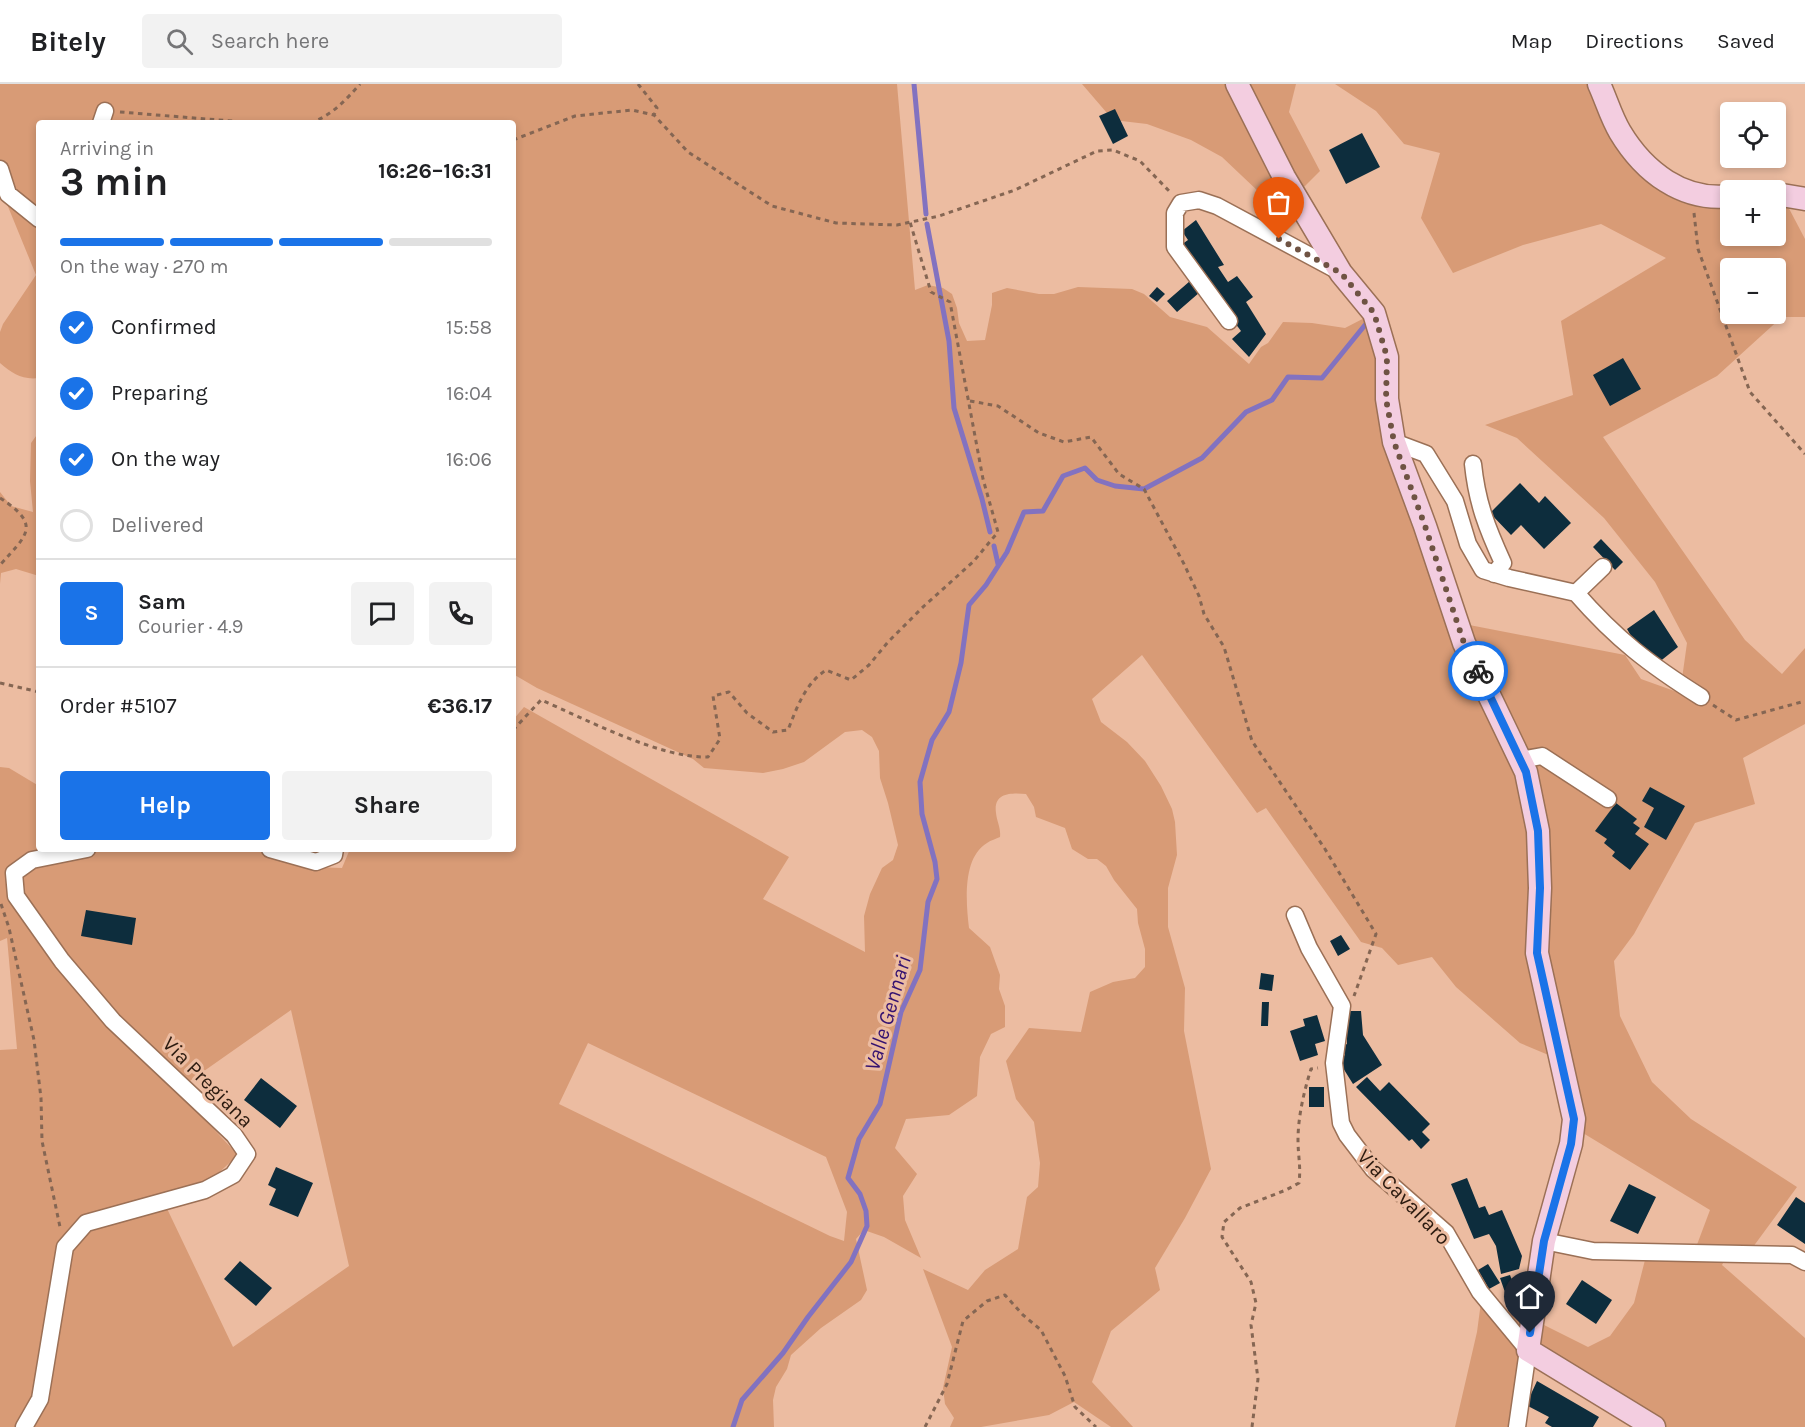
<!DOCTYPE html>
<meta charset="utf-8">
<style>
:root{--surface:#fff;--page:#f2f2f2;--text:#202124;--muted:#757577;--line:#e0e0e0;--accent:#1a73e8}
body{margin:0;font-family:Karla,sans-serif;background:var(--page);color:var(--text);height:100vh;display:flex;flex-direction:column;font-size:22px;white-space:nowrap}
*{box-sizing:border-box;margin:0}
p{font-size:20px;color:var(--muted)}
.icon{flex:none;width:33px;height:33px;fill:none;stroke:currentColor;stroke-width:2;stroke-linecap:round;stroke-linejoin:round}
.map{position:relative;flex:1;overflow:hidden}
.sheet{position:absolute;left:36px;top:36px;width:480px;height:732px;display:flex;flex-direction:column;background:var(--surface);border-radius:6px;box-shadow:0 3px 9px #0003}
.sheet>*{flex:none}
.tools{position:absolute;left:1720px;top:18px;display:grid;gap:12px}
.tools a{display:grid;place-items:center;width:66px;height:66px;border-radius:6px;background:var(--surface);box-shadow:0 3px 9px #0003;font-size:30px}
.pin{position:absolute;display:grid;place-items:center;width:51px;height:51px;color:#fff;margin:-62px -26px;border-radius:50% 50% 50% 0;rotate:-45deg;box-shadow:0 0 6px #0007}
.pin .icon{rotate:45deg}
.courier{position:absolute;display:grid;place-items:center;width:60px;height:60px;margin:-30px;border:4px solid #1a73e8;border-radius:50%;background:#fff;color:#222;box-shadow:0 2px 8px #0007}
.summary em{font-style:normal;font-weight:700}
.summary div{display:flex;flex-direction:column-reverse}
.summary{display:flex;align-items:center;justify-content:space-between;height:102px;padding:0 24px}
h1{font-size:39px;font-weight:700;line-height:45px}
.bar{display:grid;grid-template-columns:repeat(4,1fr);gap:9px 6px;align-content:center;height:72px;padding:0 24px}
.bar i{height:8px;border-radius:4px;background:var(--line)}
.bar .selected{background:var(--accent)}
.bar p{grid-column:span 4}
.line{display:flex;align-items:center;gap:15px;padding:0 24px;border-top:2px solid var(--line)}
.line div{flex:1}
.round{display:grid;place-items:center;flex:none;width:63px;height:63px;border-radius:6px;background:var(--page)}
ol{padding:0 24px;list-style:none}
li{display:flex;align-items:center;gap:18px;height:66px}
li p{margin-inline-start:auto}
li .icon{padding:6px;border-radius:50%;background:var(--accent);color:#fff;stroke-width:4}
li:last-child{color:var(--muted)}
li i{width:33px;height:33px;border:3px solid var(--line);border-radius:50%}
.primary-button{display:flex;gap:12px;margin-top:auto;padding:12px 24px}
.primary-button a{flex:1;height:69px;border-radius:6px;background:var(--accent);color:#fff;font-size:24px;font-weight:700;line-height:69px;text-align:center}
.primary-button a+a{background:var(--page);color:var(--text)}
header{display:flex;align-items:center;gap:36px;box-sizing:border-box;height:84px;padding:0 30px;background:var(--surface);border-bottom:2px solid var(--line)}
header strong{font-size:28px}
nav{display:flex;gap:33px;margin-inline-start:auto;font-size:21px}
.search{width:420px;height:54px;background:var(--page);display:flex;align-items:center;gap:15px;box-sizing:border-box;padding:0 21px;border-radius:6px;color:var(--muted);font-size:22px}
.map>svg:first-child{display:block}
</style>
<header>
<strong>Bitely</strong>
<div class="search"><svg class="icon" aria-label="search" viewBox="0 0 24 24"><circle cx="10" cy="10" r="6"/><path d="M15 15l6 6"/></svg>Search here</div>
<nav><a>Map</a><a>Directions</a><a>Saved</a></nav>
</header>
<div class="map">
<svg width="1805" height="1343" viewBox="0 0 1805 1343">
<rect width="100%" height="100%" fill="#ecbca1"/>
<path fill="#d89b76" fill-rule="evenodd" d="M0 0H897L915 206 928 201 943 204 952 210 957 224 959 239 967 257 985 256 992 221V209L1007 204 1039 210H1054L1078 203 1132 205 1144 210 1170 233 1207 243 1249 280 1261 263 1268 259 1283 238 1312 239 1345 244 1378 227 1400 359 1459 539 1625 571 1641 595 1680 609 1687 559 1655 498 1604 434 1517 354 1485 341 1573 311 1561 237 1666 174 1601 140 1523 161 1453 189 1421 134 1440 69 1404 60 1376 27 1335 0H1603L1631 59 1666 95 1731 112V152H1776V114L1784 115 1805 155V233H1782L1717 292 1603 353 1745 556 1782 590 1805 564V640L1743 674 1755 720 1695 739 1634 850 1614 877 1620 932 1652 998 1691 1035 1797 1103 1753 1163 1729 1167 1722 1181 1805 1254V1343H1657L1535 1264 1520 1343H1455L1477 1248 1481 1218 1532 1235 1588 1263 1610 1252 1634 1219 1645 1176 1695 1166 1710 1126 1578 1046 1558 975 1520 959 1456 903 1432 873 1398 881 1382 864 1361 858 1266 724 1257 729 1142 571 1092 615 1101 638 1127 658 1145 677 1161 702 1172 725 1175 738 1177 771 1168 804V843L1185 904 1184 947 1211 1085 1185 1134 1155 1184 1160 1206 1111 1247 1092 1298 1133 1343H1111L1074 1318 1049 1331 981 1343H950L954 1334 945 1320 943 1304 952 1263 923 1185 968 1206 985 1186 1018 1165 1027 1113 1038 1103 1040 1079 1034 1038 1016 1015 1006 977 1029 944 1081 948 1090 908 1113 898 1135 894 1145 883V865L1138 839 1137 825 1114 796 1106 782 1097 775H1088L1072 765 1065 744 1036 733 1034 723 1026 710C1012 709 993 708 996 729 997 738 1001 744 1000 753 996 755 991 756 987 759 962 774 966 819 969 844L990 863 1000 891 999 905 1005 922V943L991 950 980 973 977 1012 949 1031 906 1035 895 1064 917 1090 903 1112 905 1136 921 1174 884 1153 864 1146 856 1155 867 1206 861 1216 821 1244 791 1271 787 1285 776 1303 773 1316 774 1343H0V966L17 965 7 854 0 857V683L9 684 39 702V765H252L286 777 313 783 342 784 350 765H513V636L524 623 789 773 763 815 865 868 864 832 870 810 882 784 893 776 898 761 888 719 880 694 879 667 872 653 862 646 845 648 804 678 783 685 763 689 704 684 693 675 537 604 513 590V39H39V294C22 296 13 290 0 279V248L3 240 36 191 0 103ZM1731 184H1776V230H1731ZM291 926 349 1182 233 1263 161 1112 212 1095 238 1071 177 1006ZM588 959 826 1073 847 1128 844 1157 830 1152 559 1020Z
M1082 0H1296L1289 28 1320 87 1295 112 1260 109 1222 73 1191 56 1147 40 1113 36Z
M39 348V492L16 485 1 489 0 500V408L11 422 33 428 30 397 31 359Z"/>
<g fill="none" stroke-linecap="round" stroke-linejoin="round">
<path stroke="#8272c0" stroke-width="5" d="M914 0 926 130
M927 140 949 257 954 324 982 415 990 448
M994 462 998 480
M733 1343 742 1316 783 1269 808 1233 851 1178 867 1142 866 1127 860 1110 848 1094 859 1055 880 1020 901 928 920 886 928 818 937 795 935 778 922 730 920 698 932 656 949 628 961 579 969 521 986 501 1007 468 1024 428 1043 427 1063 392 1085 384 1097 396 1115 402 1144 405 1202 374 1246 328 1272 316 1288 293 1322 294 1365 241"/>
</g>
<path fill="#0d2d3d" d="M1115 25 1128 52 1113 60 1099 32Z
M1362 49 1380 83 1346 100 1329 66Z
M1196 136 1224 181 1218 183 1228 198 1237 192 1253 213 1246 218 1266 250 1249 273 1232 255 1241 247 1178 163 1188 156 1182 147Z
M1190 197 1200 208 1177 228 1167 217Z
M1157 203 1165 210 1157 218 1149 212Z
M1623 274 1641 305 1610 322 1593 291Z
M1520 399 1539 419 1545 412 1571 439 1544 465 1521 441 1511 451 1490 429Z
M1601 455 1623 478 1615 486 1593 463Z
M1654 526 1678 563 1658 579 1649 567 1642 571 1627 545Z
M1650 703 1685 722 1666 756 1644 743 1654 724 1642 717Z
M1616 719 1637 735 1633 739 1640 744 1635 750 1649 760 1630 786 1612 772 1615 768 1604 759 1607 755 1595 747Z
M86 826 136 834 132 861 81 852Z
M1341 851 1350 865 1338 872 1330 857Z
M1261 889 1274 891 1272 907 1259 905Z
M1262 918H1269L1268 942H1261Z
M1347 927H1361L1363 951 1382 981 1353 1000 1338 976 1345 971 1340 963 1347 960Z
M1317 931 1325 957 1315 960 1318 971 1300 977 1290 947 1305 942 1303 935Z
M1367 993 1380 1007 1389 998 1430 1040 1422 1048 1430 1056 1421 1065 1412 1055 1409 1057 1356 1003Z
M261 994 297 1022 280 1044 244 1016Z
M1309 1003H1324V1023H1309Z
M276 1083 313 1099 298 1133 269 1121 276 1105 268 1101Z
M1467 1094 1479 1124 1485 1122 1489 1131 1502 1126 1522 1172 1519 1185 1501 1190 1496 1162 1489 1150 1474 1155 1451 1100Z
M1629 1100 1656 1113 1638 1150 1610 1137Z
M1796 1113 1805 1119V1160L1777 1141Z
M240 1177 272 1204 256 1222 224 1195Z
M1488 1180 1500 1199 1489 1205 1478 1186Z
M1510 1191 1516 1207 1506 1211 1500 1194Z
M1582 1196 1612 1216 1596 1240 1566 1220Z
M1537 1297 1599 1333 1593 1343H1552L1545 1339 1549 1333 1526 1321Z"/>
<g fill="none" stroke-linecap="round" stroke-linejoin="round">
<defs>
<path id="street" d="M101 39 105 27
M0 85 8 110 39 135
M1229 237 1175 163V129L1181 119 1199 116 1217 122 1340 188
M1394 358 1426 370 1455 417 1468 460 1483 486 1509 494 1576 509 1603 483
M1473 380C1477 419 1487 444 1503 479L1494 490
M1576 509C1616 555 1650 581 1701 613
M1520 676 1542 672 1608 715
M270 765 316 778 334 771 335 765
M1295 831 1309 864 1342 922 1334 979 1341 1039 1347 1051 1373 1085 1446 1149 1480 1208 1528 1266 1517 1343
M1544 1157 1593 1167 1792 1171 1805 1178
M24 1343 40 1315 65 1163 86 1139 205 1106 233 1091 247 1070 234 1051 113 937 62 877 16 812 14 789 32 776 87 765"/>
<path id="secondary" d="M1237 0 1284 93 1341 189 1374 229 1387 273V315L1394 358 1425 442 1464 559 1526 688 1538 747 1540 804 1537 869 1574 1035 1571 1060 1544 1157 1528 1266 1654 1343
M1599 0C1606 15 1611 33 1620 48 1644 88 1683 118 1731 112
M1776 110 1805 115"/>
</defs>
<use href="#street" stroke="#9b7056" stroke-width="19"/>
<use href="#secondary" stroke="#9b7056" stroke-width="25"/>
<path stroke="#856653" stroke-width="3" stroke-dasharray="4.5 4.5" stroke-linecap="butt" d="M638 0 657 24 654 31
M120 28 256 39
M310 39C331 32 345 17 360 0
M513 56 575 32 632 26 654 31 688 68 772 122 836 139 897 141 939 132 1015 106 1097 67 1113 66 1140 77 1171 109
M1694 129 1698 165 1750 308 1805 370
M970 317 998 322 1039 349 1064 358 1091 353 1119 390 1144 405 1184 480 1199 512 1204 530 1224 563 1252 657 1325 765 1376 850 1354 912
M0 414C42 441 27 451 0 481
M0 599 39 608
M1713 621 1736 636 1805 617
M513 646 541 616C588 636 659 674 708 673L720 655 713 612 729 608 747 629 773 648 788 646C797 623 805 600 826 586L851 596 869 581 888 558 924 522 973 478 998 448 983 395 950 218 931 208 910 138
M1 820 9 844 34 956 41 1014 42 1057 60 1143
M925 1343 947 1300 963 1237 987 1217 1005 1211 1023 1231 1041 1246 1065 1292 1075 1323 1096 1343
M1252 1343 1258 1295 1251 1241 1256 1219 1251 1198 1222 1153 1224 1138 1240 1124 1286 1106 1299 1099C1301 1082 1298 1072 1298 1056 1298 1033 1304 1007 1311 985L1318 984"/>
<use href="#street" stroke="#fff" stroke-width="16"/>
<use href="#secondary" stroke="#f3cde0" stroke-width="22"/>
</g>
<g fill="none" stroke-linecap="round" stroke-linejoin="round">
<path stroke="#6f5343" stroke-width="6" stroke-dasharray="0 10.8" d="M1279 155 1341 189 1374 229 1387 273 1386 315 1394 358 1425 442 1464 559 1478 587"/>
<path stroke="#1a73e8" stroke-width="8" d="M1478 587 1526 688 1538 747 1540 804 1537 869 1574 1035 1571 1060 1544 1157 1530 1249"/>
</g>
<g text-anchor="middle" stroke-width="6" stroke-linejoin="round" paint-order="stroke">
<g font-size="21" fill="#2c1b10" stroke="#ecbca1">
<text transform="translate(208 998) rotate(45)" y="7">Via Pregiana</text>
<text transform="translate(1404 1113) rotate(46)" y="7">Via Cavallaro</text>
</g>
<g font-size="22" font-style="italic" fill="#351270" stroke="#ecbca1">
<text transform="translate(887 929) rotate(-74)" y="8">Valle Gennari</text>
</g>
</g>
</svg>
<div class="tools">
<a><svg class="icon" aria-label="locate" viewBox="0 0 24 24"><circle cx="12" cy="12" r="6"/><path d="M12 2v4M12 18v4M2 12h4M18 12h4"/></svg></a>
<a>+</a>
<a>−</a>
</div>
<div class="pin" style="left:1279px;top:155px;background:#ea580c"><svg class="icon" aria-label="bag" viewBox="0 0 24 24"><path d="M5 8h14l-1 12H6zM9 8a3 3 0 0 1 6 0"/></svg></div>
<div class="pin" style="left:1530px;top:1249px;background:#1f2937"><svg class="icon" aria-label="home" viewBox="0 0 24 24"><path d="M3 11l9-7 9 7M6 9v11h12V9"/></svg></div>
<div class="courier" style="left:1478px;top:587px"><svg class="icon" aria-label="bike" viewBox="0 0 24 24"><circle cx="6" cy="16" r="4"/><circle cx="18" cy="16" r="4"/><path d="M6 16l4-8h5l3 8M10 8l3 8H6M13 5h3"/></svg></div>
<section class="sheet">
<div class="summary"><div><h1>3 min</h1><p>Arriving in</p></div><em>16:26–16:31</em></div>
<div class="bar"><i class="selected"></i><i class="selected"></i><i class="selected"></i><i></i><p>On the way · 270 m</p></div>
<ol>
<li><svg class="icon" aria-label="check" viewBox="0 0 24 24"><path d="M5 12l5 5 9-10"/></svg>Confirmed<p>15:58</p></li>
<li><svg class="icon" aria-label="check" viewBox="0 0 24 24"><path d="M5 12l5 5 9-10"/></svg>Preparing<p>16:04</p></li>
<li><svg class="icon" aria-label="check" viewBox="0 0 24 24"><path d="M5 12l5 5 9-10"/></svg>On the way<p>16:06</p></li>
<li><i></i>Delivered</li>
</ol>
<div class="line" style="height:108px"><b class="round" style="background:var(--accent);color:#fff">S</b><div><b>Sam</b><p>Courier · 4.9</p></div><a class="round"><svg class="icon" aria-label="chat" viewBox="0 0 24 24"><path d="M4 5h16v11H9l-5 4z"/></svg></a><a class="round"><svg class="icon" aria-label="phone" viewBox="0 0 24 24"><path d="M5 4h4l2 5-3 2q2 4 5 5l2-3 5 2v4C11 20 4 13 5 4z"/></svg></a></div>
<div class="line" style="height:78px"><div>Order #5107</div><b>€36.17</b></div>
<div class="primary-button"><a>Help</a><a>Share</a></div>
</section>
</div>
